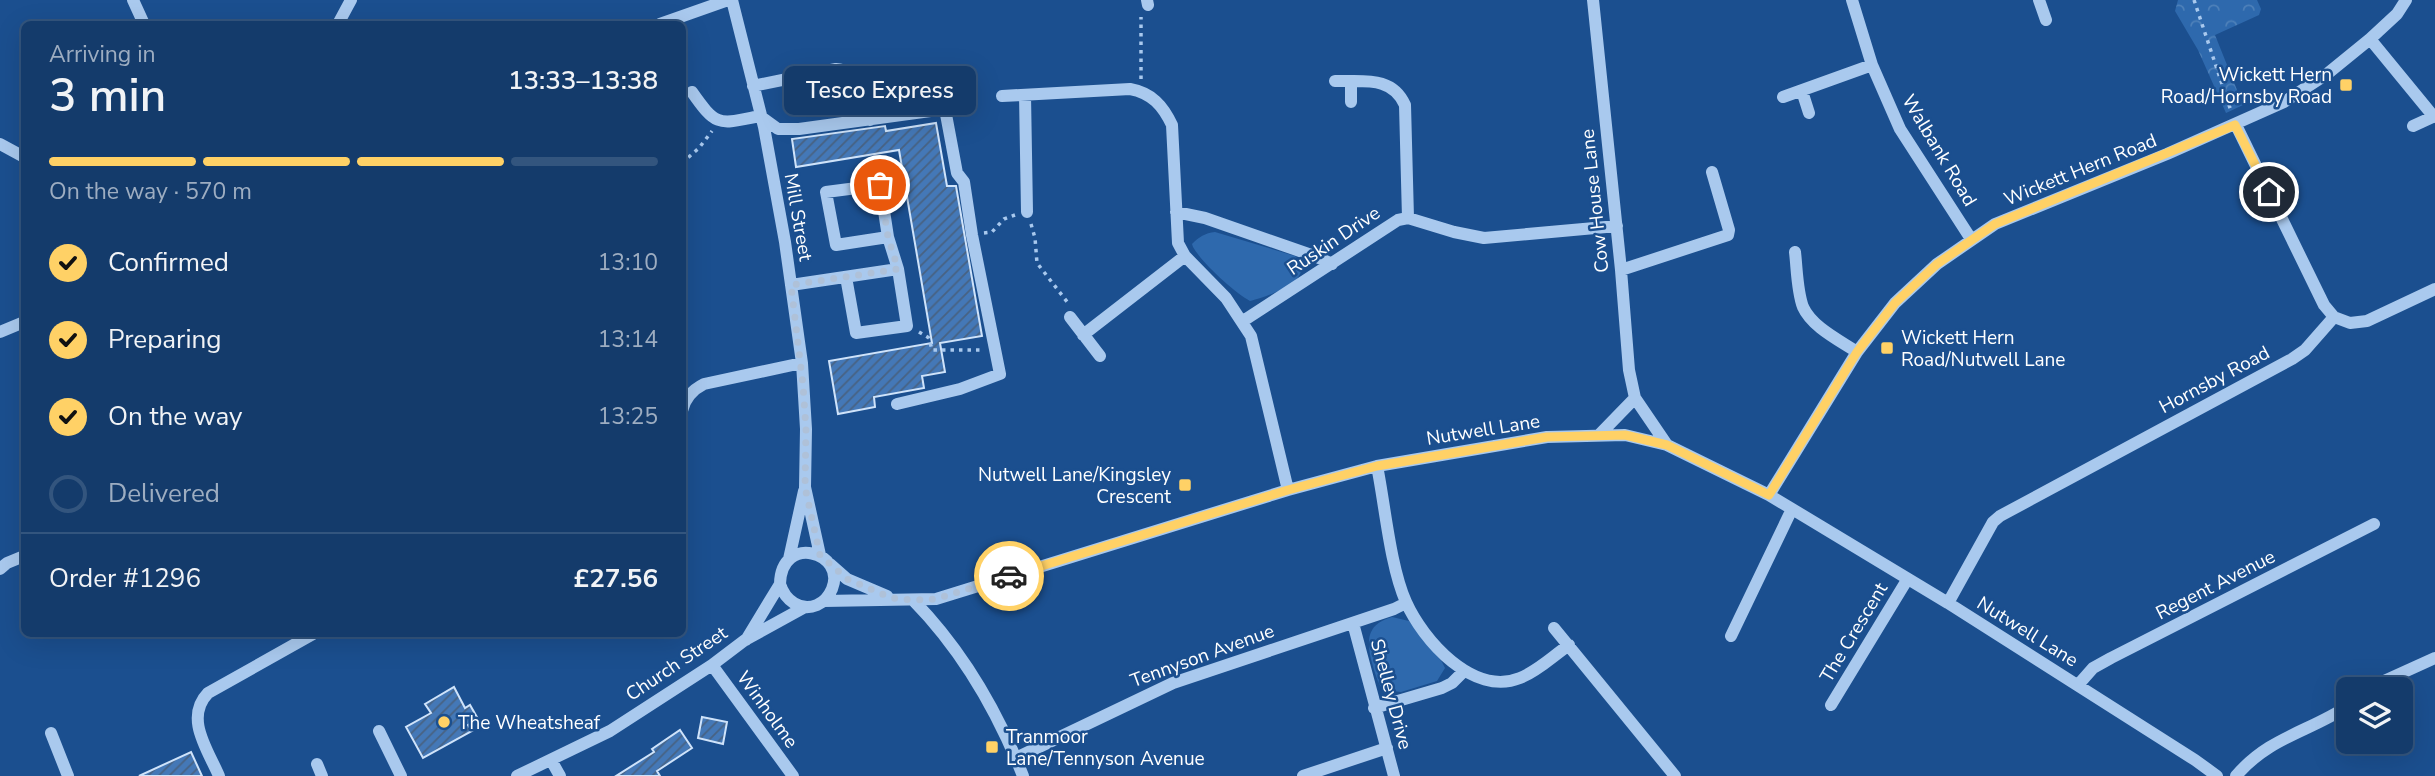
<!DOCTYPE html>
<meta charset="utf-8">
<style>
:root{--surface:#143b6b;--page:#1d4271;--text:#f1f3f6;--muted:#9dadc1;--line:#33557e;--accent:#ffd166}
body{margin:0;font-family:"Nunito Sans",sans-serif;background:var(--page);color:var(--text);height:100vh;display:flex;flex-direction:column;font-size:26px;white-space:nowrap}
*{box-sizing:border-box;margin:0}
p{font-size:23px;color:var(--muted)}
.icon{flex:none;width:38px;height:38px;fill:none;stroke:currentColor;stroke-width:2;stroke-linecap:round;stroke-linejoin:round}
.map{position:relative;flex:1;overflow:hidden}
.drawer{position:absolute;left:21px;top:21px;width:665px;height:616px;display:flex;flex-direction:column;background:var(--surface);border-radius:10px;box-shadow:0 7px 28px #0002,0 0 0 2px var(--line)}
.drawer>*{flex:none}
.fabs{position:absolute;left:2336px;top:677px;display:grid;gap:14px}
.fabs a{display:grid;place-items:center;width:77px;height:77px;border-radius:10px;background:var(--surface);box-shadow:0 7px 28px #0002,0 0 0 2px var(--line);font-size:35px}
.pin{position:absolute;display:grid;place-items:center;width:60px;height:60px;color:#fff;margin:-30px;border:4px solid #fff;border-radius:50%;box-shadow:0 2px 7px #0007}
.courier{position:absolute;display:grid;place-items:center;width:70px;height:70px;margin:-35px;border:5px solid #ffd166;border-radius:50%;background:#fff;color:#222;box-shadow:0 2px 9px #0007}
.bubble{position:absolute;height:49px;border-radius:10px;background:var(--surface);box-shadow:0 7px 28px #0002,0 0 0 2px var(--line);font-size:23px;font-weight:600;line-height:49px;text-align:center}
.headline em{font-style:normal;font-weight:600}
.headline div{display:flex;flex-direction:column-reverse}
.headline{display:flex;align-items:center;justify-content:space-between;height:119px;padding:0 28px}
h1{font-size:46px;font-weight:600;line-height:52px}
.bar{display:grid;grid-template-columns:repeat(4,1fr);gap:10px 7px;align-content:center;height:84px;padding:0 28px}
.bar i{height:9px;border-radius:5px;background:var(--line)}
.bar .on{background:var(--accent)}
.bar p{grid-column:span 4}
.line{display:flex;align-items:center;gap:18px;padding:0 28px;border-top:2px solid var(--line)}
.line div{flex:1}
ol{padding:0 28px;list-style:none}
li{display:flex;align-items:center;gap:21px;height:77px}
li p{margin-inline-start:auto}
li .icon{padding:7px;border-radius:50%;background:var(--accent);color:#111;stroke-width:4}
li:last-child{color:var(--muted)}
li i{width:38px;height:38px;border:4px solid var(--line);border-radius:50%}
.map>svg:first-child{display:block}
</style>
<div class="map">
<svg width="2435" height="776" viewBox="0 0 2435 776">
<defs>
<pattern id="forest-crowns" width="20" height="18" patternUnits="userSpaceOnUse" patternTransform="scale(1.75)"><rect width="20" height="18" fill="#2e69ad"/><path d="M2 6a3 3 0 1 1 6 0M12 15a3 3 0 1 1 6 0" fill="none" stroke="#4d80b9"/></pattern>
<pattern id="building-hatch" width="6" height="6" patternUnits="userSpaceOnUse" patternTransform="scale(1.75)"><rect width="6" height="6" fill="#4478b7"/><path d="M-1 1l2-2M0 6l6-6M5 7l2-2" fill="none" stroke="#486282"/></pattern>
</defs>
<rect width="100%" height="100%" fill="#1b4f8f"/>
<path fill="#2e69ad" d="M1215 232 1295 256C1320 279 1267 297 1250 301 1234 292 1202 263 1193 247L1192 244C1199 237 1205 233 1215 232Z
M1392 617 1409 621 1442 662 1445 668 1437 681 1401 692 1383 690C1377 681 1375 673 1372 663 1366 640 1367 624 1392 617Z"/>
<path fill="url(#forest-crowns)" d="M2178 0H2257L2261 9 2259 15 2215 35 2243 105 2226 113 2198 50 2175 11Z"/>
<path fill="url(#building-hatch)" stroke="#cfe3fa" stroke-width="2" d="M936 123 947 186H956L982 336 940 343 945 372 922 376 924 388 874 397 875 407 838 414 829 361 932 343 899 150 796 167 792 139 885 126 886 131Z
M454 687 465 708 470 705 478 719 468 725 472 731 423 758 406 727 431 713 425 704Z
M702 717 727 722 723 744 698 738Z
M680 730 692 748 657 771 660 776H616L654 752 652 749Z
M191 752 202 776H139Z"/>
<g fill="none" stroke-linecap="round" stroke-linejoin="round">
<path stroke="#a9c9ee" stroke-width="3.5" stroke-dasharray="3.5 5" stroke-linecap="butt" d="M2194 0 2231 111
M1141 79V17
M682 163 699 148 712 131
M1031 224 1035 238 1037 263 1068 303
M984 233 992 232 1004 219 1015 215
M919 332 929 338 932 350H981"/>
<path stroke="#a9c9ee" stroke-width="12" d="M133 0 144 24
M732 0 764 127 785 242 802 363 806 429 805 487 820 555
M1147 0 1148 5
M1593 0 1621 270 1629 370 1635 398 1667 445
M1852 0 1872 65 1900 129 1971 239
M2039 0 2046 20
M338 24 351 0
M660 24 728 0
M2370 39 2434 117
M1335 81C1362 82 1392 75 1405 105L1408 218
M1351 81V102
M753 86 836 69C862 70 865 98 870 120
M1802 91 1809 113
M692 92C717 128 719 124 760 116L778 129H799L945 109 957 173 964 182 972 235 1000 374 960 389 897 404
M1025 95 1027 212
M1002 96 1130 89C1152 93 1163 106 1172 125L1178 243 1185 256 1226 298 1251 336 1288 490
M1783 97 1872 65
M2413 126 2435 116
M0 144 24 157
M1176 212 1205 218 1317 257 1332 264
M1795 252C1797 269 1797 291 1803 307 1812 327 1839 340 1857 352
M1621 270 1728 235 1729 230 1712 172
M846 277 856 333 907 326 898 269
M791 285 898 269 888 237 880 185 826 192 836 245 888 237
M1070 317 1100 356
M2334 317 2350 323 2367 321 2435 289
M1243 321 1398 220 1408 218 1454 232 1484 238 1617 226
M0 332 24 322
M1083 335 1185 256
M682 411C685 398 692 390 704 384L802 363
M1600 434 1635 398
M1377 466C1385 505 1390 566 1406 602 1423 640 1473 697 1520 678 1538 671 1553 656 1569 645
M1769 495 1857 352 1895 303 1937 264 1995 224 2167 154 2284 102 2327 74 2370 39 2397 14 2406 0
M789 559 804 491
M830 564 847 579 887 596
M0 569 7 563 24 556
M913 600C963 651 997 710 1023 776
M824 601 936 599 1288 490 1377 466 1547 437 1625 435 1667 445 1769 495 1948 603 2195 760 2217 776
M1948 603 1993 522 2000 516 2292 359 2305 350 2334 317 2324 305 2236 125
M1353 623 1394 776
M1554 628 1675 776
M1731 636 1792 509
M746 640 780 584C781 533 847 552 832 589 829 596 824 602 817 605 800 612 785 600 780 584
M712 665 793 776
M2078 685 2093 668 2111 658 2374 524
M2372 690 2382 682 2435 658
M1831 705 1907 580
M1374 708 1442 688 1452 683 1464 671
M379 731 401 776
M51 733 68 776
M1016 758 1173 683 1394 609 1406 603
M551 760 560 776
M317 764 322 776
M219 776C208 750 184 718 208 693L313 634
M517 776 610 731 712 665 745 640 805 607
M1303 776 1387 748
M2236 776C2269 737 2309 732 2348 706"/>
</g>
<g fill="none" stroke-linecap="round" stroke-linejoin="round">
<path stroke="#afc1d8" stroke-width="7" stroke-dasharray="0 12.6" d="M880 185 888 237 898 269 791 285 803 385 806 429 805 487 820 555 847 579 892 598 913 600 936 599 1009 576"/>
<path stroke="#ffd166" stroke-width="9" d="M1009 576 1288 490 1377 466 1547 437 1625 435 1667 445 1769 495 1857 352 1895 303 1937 264 1995 224 2235 125 2269 192"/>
</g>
<g fill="#ffd166" stroke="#1b4f8f" stroke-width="2.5">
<rect x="2339" y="78" width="14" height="14" rx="3.5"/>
<rect x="1880" y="341" width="14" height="14" rx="3.5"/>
<rect x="1178" y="478" width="14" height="14" rx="3.5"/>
<circle cx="444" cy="722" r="7"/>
<rect x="985" y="740" width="14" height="14" rx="3.5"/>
</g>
<g text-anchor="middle" stroke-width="5" stroke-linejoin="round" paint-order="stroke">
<g font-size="19" fill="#fff" stroke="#1b4f8f" text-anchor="start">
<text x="2332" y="81" text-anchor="end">Wickett Hern<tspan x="2332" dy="22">Road/Hornsby Road</tspan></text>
<text x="1901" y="344">Wickett Hern<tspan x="1901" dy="22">Road/Nutwell Lane</tspan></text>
<text x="1171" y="481" text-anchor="end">Nutwell Lane/Kingsley<tspan x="1171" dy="22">Crescent</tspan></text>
<text x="458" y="729">The Wheatsheaf</text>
<text x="1006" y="743">Tranmoor<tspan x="1006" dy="22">Lane/Tennyson Avenue</tspan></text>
</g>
<g font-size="19" fill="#fff" stroke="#1b4f8f">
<text transform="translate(1940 150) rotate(59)" y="7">Walbank Road</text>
<text transform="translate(2080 169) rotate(-22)" y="7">Wickett Hern Road</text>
<text transform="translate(1594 201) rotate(-96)" y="7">Cow House Lane</text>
<text transform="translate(799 217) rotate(80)" y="7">Mill Street</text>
<text transform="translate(1333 240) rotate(-34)" y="7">Ruskin Drive</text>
<text transform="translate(2214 379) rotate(-28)" y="7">Hornsby Road</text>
<text transform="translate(1483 429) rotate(-9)" y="7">Nutwell Lane</text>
<text transform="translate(2215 584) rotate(-27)" y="7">Regent Avenue</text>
<text transform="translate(2028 631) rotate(32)" y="7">Nutwell Lane</text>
<text transform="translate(1853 632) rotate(-59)" y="7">The Crescent</text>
<text transform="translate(1202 655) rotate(-20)" y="7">Tennyson Avenue</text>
<text transform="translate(676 663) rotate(-34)" y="7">Church Street</text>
<text transform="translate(1392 694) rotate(75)" y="7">Shelley Drive</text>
<text transform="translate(768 709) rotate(54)" y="7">Winholme</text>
</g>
</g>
</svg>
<div class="fabs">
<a><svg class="icon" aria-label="layers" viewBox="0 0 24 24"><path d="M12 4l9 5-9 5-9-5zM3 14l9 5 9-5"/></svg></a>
</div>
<div class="pin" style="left:880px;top:185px;background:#ea580c"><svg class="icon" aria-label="bag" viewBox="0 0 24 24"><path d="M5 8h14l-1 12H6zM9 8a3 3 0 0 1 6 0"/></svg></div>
<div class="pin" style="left:2269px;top:192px;background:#1f2937"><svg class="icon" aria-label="home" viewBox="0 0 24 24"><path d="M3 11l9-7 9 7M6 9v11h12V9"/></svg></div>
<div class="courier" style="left:1009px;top:576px"><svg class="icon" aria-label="car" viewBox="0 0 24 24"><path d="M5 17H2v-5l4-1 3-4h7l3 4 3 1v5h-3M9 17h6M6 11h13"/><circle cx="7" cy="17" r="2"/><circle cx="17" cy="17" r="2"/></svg></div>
<div class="bubble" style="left:784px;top:66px;width:192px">Tesco Express</div>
<section class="drawer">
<div class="headline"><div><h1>3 min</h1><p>Arriving in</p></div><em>13:33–13:38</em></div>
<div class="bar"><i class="on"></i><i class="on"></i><i class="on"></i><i></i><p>On the way · 570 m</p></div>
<ol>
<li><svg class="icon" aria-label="check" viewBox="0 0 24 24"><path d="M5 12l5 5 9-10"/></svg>Confirmed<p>13:10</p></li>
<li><svg class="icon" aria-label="check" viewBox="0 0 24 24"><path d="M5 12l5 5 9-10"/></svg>Preparing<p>13:14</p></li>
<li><svg class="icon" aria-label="check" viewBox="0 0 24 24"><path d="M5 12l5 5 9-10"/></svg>On the way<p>13:25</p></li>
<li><i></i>Delivered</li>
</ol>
<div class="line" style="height:91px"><div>Order #1296</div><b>£27.56</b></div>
</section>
</div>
